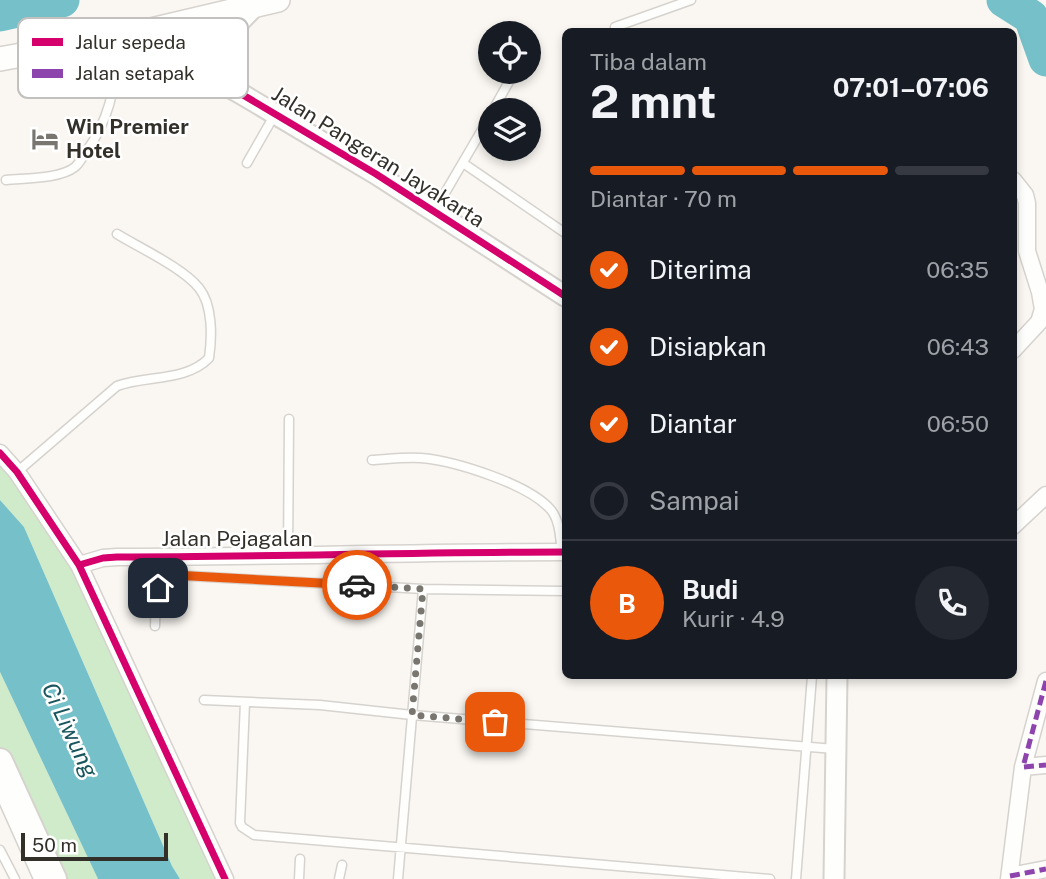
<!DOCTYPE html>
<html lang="id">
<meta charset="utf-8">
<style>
:root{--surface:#171b24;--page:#242831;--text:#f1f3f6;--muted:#9ea1a6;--line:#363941;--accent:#ea580c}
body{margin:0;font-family:"Public Sans",sans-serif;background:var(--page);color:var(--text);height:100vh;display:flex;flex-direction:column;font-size:26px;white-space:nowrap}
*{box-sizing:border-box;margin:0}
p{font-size:23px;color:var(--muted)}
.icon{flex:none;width:38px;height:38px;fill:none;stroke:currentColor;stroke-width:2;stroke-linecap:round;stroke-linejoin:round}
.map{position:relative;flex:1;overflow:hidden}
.drawer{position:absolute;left:562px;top:28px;width:455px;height:651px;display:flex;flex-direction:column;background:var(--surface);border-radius:10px;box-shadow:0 4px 10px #0003}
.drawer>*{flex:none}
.buttons{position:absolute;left:478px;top:21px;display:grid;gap:14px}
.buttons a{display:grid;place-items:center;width:63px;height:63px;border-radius:50%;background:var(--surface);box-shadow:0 4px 10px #0003;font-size:35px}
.scale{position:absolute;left:21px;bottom:18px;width:147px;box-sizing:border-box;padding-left:7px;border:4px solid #33302a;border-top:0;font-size:19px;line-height:24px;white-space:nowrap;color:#33302a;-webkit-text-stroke:5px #fff;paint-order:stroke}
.pin{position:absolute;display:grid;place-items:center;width:60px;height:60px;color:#fff;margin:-30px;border-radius:14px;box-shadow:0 4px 10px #0006}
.courier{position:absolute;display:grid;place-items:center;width:70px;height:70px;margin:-35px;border:5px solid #ea580c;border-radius:50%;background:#fff;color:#222;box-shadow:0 2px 9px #0007}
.head em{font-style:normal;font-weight:700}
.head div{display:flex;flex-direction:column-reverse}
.head{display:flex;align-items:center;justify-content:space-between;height:119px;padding:0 28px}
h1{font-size:46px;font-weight:700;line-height:52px}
.bar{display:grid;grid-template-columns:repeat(4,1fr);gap:10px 7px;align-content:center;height:84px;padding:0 28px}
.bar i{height:9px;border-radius:5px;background:var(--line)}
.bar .selected{background:var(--accent)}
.bar p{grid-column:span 4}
.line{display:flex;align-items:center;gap:18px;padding:0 28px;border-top:2px solid var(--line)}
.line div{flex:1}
.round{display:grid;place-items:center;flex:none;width:74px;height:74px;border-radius:37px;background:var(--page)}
ol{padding:0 28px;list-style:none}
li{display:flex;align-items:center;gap:21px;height:77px}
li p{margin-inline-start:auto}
li .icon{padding:7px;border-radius:50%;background:var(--accent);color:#fff;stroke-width:4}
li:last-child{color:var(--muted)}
li i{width:38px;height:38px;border:4px solid var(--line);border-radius:50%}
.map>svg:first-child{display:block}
</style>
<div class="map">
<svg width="1046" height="879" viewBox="0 0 1046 879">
<rect width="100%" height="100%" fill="#faf7f2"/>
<path fill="#d0ebca" d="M254 7 233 28 227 75 130 35Z
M0 453 79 565 224 879H180L172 866 24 527 0 500Z
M0 672 98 879H54L0 761Z"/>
<path fill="#76c1c9" d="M0 500 24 527 172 866 180 879H98L0 672Z"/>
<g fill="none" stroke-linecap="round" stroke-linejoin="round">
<path stroke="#76c1c9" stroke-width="35" d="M1004 0 1031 17 1046 59
M0 14 62 0"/>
<defs>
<path id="service" d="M615 27 691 0
M493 110 511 78
M247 163 275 114
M463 163 565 233
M6 180C25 178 60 179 75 167 80 163 84 154 88 149 110 117 118 79 116 41
M435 210 490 116
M372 460C388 459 406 457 421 458 455 461 529 484 551 510 560 521 560 538 562 552
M17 472 117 386C146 375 186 382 209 358 212 338 213 305 199 288 183 268 140 248 117 234
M288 557 289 419
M155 626C156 608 153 582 173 575L423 589 565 591
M204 700 320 705 412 715 835 749
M245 702 240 823 242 827 254 835 770 879
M0 794 38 879
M0 850 15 879
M299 879 300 859
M339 879 342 865
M398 879 423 589
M796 879 812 676"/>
<path id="minor" d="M1013 180 1025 195 1027 203V251L1040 292 1043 309 1039 322 1013 350
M0 453 17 472 79 565 225 879
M1013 526 1046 495
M79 565 103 558 117 557C266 557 416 552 565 552
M1023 767 1046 765
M1010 876 1046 869
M1009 879 1023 767 1046 681"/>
<path id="tertiary" d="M130 35 238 92 376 174 565 296
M238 92C212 51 223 38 254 7
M834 879 837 676"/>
<path id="secondary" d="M0 59 130 35 278 0"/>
<path id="primary" d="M0 761 54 879"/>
</defs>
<use href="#service" stroke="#d6d3ce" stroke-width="11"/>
<use href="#minor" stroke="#d6d3ce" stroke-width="19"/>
<use href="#tertiary" stroke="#d6d3ce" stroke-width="23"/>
<use href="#secondary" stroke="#d6d3ce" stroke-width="26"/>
<use href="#primary" stroke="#d6d3ce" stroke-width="28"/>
<use href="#service" stroke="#fefefd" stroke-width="8"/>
<use href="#minor" stroke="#fefefd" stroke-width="16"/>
<use href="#tertiary" stroke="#fefefd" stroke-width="19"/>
<use href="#secondary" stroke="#fefefd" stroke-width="23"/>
<use href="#primary" stroke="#fefefd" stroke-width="24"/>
<path stroke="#8e44ad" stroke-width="5" stroke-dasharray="10 5" stroke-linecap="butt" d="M1046 681 1023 767 1046 765
M1010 876 1046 869"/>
<defs>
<path id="cycleway" d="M130 35 238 92 376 174 565 296
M0 453 17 472 79 565 225 879
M79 565 103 558 117 557C266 557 416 552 565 552"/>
</defs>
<use href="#cycleway" stroke="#fff" stroke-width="11"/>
<use href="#cycleway" stroke="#d6006c" stroke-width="7"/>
</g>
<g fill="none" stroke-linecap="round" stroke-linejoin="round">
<path stroke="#797670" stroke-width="7" stroke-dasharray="0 12.6" d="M357 585 423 589 412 715 495 722"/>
<path stroke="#ea580c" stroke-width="9" d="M158 588 165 578 173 575 357 585"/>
</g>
<defs>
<symbol id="hotel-bare" viewBox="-9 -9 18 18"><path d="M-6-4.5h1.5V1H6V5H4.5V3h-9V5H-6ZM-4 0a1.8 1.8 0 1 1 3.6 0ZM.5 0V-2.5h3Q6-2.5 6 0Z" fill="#797670" stroke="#fff" stroke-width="2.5" paint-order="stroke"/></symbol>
</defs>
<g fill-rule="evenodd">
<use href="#hotel-bare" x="26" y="120" width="38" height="38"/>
</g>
<g text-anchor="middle" stroke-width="5" stroke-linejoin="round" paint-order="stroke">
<g font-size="21" font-weight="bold" fill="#33302a" stroke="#fff" text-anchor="start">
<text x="66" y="134">Win Premier<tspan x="66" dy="24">Hotel</tspan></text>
</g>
<g font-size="21" fill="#33302a" stroke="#fff">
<text transform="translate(378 157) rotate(32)" y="7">Jalan Pangeran Jayakarta</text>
<text x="237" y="546">Jalan Pejagalan</text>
</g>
<g font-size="23" font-style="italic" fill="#1a565d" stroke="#fff">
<text transform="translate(70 730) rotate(65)" y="8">Ci Liwung</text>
</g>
</g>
<rect x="18" y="18" width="230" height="80" rx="10" fill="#fff" stroke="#c2c1bf" stroke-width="2"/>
<rect x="32" y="38" width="31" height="8" fill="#d6006c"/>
<rect x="32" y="69" width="31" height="9" fill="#8e44ad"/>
<g font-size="19" fill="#33302a">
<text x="75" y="49">Jalur sepeda</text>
<text x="75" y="80">Jalan setapak</text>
</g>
</svg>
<div class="buttons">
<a><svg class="icon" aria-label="locate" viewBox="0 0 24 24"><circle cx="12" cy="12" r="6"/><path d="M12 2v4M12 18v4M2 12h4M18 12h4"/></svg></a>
<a><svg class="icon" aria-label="layers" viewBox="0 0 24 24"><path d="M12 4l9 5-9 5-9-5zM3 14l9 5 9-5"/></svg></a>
</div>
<div class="scale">50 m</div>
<div class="pin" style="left:495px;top:722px;background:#ea580c"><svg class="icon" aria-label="bag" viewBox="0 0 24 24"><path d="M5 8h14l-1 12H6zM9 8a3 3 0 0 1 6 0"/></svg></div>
<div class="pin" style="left:158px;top:588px;background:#1f2937"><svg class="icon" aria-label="home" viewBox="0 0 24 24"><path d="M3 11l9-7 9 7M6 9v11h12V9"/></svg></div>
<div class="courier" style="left:357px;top:585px"><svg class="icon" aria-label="car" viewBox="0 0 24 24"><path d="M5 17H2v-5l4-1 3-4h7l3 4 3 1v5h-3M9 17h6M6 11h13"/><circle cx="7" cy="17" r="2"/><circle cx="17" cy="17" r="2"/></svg></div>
<section class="drawer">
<div class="head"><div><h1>2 mnt</h1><p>Tiba dalam</p></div><em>07:01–07:06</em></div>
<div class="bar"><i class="selected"></i><i class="selected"></i><i class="selected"></i><i></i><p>Diantar · 70 m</p></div>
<ol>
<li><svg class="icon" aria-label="check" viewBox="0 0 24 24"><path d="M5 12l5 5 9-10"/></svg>Diterima<p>06:35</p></li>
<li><svg class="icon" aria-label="check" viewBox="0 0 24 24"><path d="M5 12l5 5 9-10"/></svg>Disiapkan<p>06:43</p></li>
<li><svg class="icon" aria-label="check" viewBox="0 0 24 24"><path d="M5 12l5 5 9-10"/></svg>Diantar<p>06:50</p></li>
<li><i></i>Sampai</li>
</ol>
<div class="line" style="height:126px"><b class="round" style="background:var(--accent);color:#fff">B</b><div><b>Budi</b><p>Kurir · 4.9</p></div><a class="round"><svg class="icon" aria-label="phone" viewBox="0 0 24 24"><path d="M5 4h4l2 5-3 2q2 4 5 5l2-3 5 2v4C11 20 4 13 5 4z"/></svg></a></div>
</section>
</div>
